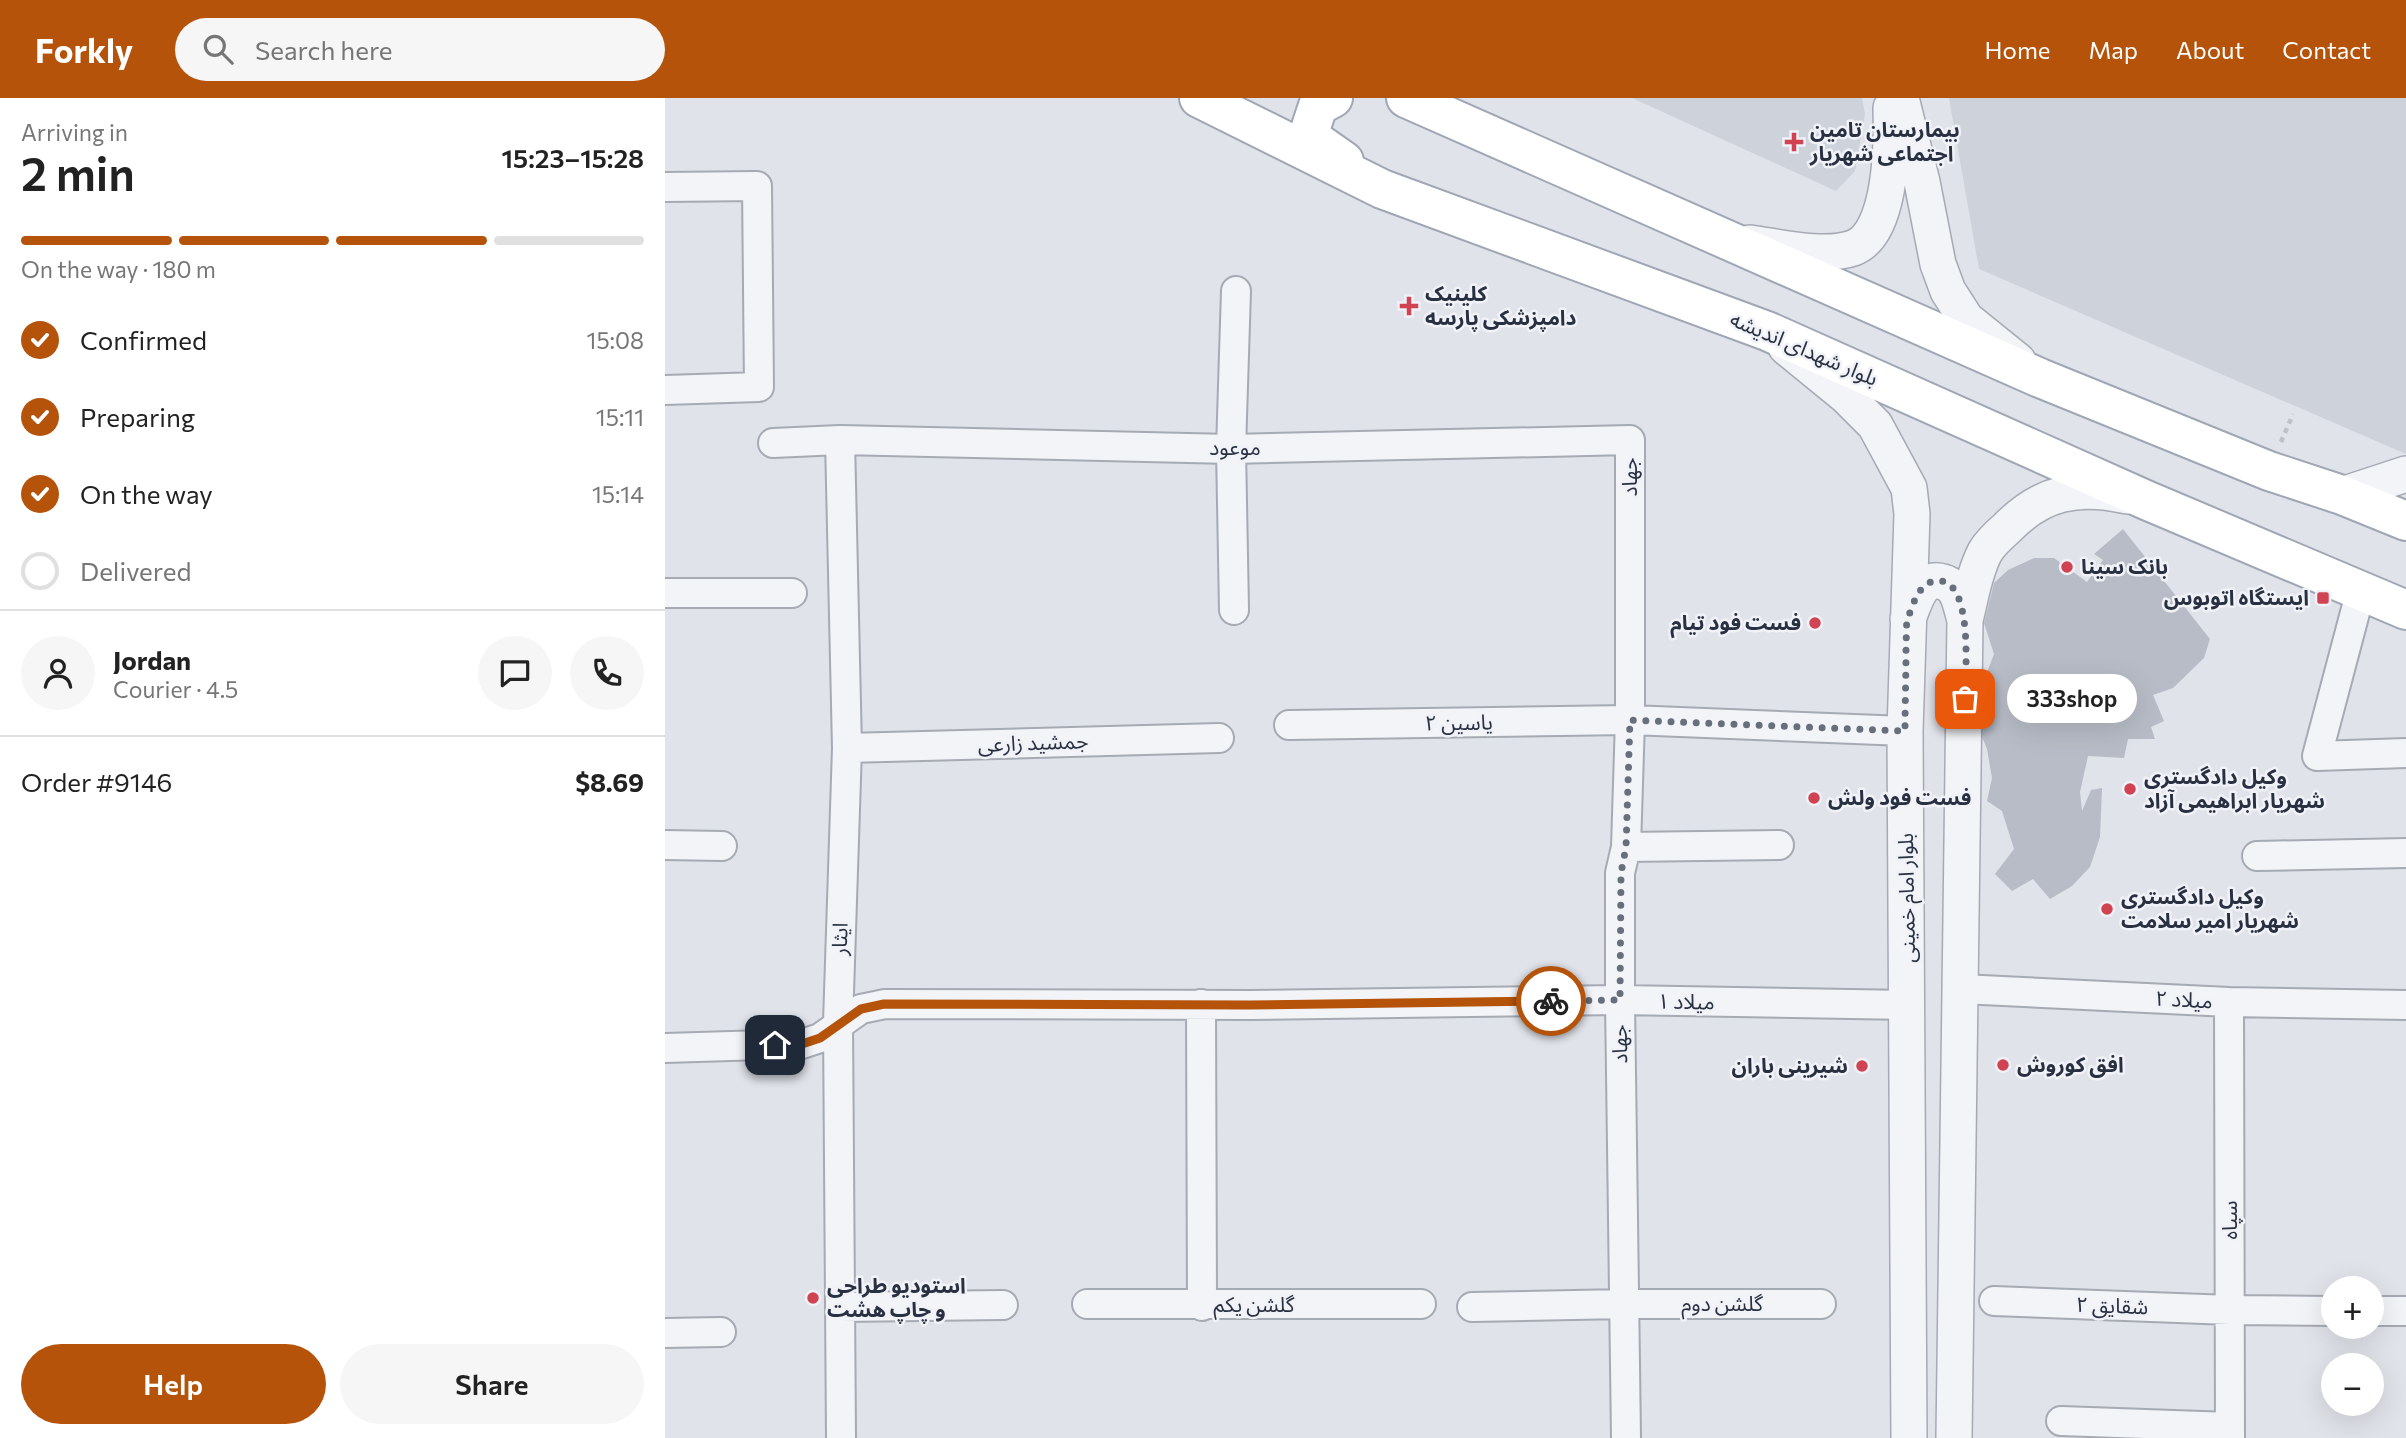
<!DOCTYPE html>
<meta charset="utf-8">
<style>
:root{--surface:#fff;--page:#f6f6f6;--text:#222;--muted:#767676;--line:#e0e0e0;--accent:#b45309}
body{margin:0;font-family:Commissioner,"Noto Sans Arabic",sans-serif;background:var(--page);color:var(--text);height:100vh;display:flex;flex-direction:column;font-size:26px;white-space:nowrap}
*{box-sizing:border-box;margin:0}
p{font-size:23px;color:var(--muted)}
.icon{flex:none;width:38px;height:38px;fill:none;stroke:currentColor;stroke-width:2;stroke-linecap:round;stroke-linejoin:round}
.map{position:relative;flex:1;overflow:hidden}
.panel{display:flex;flex-direction:column;background:var(--surface);width:665px}
.panel>*{flex:none}
.tools{position:absolute;left:1656px;top:1178px;display:grid;gap:14px}
.tools a{display:grid;place-items:center;width:63px;height:63px;border-radius:50%;background:var(--surface);box-shadow:0 7px 28px #0002;font-size:35px}
.pin{position:absolute;display:grid;place-items:center;width:60px;height:60px;color:#fff;margin:-30px;border-radius:14px;box-shadow:0 4px 10px #0006}
.courier{position:absolute;display:grid;place-items:center;width:70px;height:70px;margin:-35px;border:5px solid #b45309;border-radius:50%;background:#fff;color:#222;box-shadow:0 2px 9px #0007}
.bubble{position:absolute;height:49px;border-radius:24px;background:var(--surface);box-shadow:0 7px 28px #0002;font-size:23px;font-weight:600;line-height:49px;text-align:center}
.headline em{font-style:normal;font-weight:600}
.headline div{display:flex;flex-direction:column-reverse}
.headline{display:flex;align-items:center;justify-content:space-between;height:119px;padding:0 21px}
h1{font-size:46px;font-weight:600;line-height:52px}
.bar{display:grid;grid-template-columns:repeat(4,1fr);gap:10px 7px;align-content:center;height:84px;padding:0 21px}
.bar i{height:9px;border-radius:5px;background:var(--line)}
.bar .on{background:var(--accent)}
.bar p{grid-column:span 4}
.line{display:flex;align-items:center;gap:18px;padding:0 21px;border-top:2px solid var(--line)}
.line div{flex:1}
.round{display:grid;place-items:center;flex:none;width:74px;height:74px;border-radius:37px;background:var(--page)}
ol{padding:0 21px;list-style:none}
li{display:flex;align-items:center;gap:21px;height:77px}
li p{margin-inline-start:auto}
li .icon{padding:7px;border-radius:50%;background:var(--accent);color:#fff;stroke-width:4}
li:last-child{color:var(--muted)}
li i{width:38px;height:38px;border:4px solid var(--line);border-radius:50%}
.action{display:flex;gap:14px;margin-top:auto;padding:14px 21px}
.action a{flex:1;height:80px;border-radius:42px;background:var(--accent);color:#fff;font-size:28px;font-weight:600;line-height:80px;text-align:center}
.action a+a{background:var(--page);color:var(--text)}
header{display:flex;align-items:center;gap:42px;box-sizing:border-box;height:98px;padding:0 35px;background:var(--accent);color:#fff}
header strong{font-size:33px}
nav{display:flex;gap:38px;margin-inline-start:auto;font-size:24px}
.search{width:490px;height:63px;background:var(--page);display:flex;align-items:center;gap:18px;box-sizing:border-box;padding:0 24px;border-radius:38px;color:var(--muted);font-size:26px}
main{display:flex;flex:1;min-height:0}
.map>svg:first-child{display:block}
</style>
<header>
<strong>Forkly</strong>
<div class="search"><svg class="icon" aria-label="search" viewBox="0 0 24 24"><circle cx="10" cy="10" r="6"/><path d="M15 15l6 6"/></svg>Search here</div>
<nav><a>Home</a><a>Map</a><a>About</a><a>Contact</a></nav>
</header>
<main>
<section class="panel">
<div class="headline"><div><h1>2 min</h1><p>Arriving in</p></div><em>15:23–15:28</em></div>
<div class="bar"><i class="on"></i><i class="on"></i><i class="on"></i><i></i><p>On the way · 180 m</p></div>
<ol>
<li><svg class="icon" aria-label="check" viewBox="0 0 24 24"><path d="M5 12l5 5 9-10"/></svg>Confirmed<p>15:08</p></li>
<li><svg class="icon" aria-label="check" viewBox="0 0 24 24"><path d="M5 12l5 5 9-10"/></svg>Preparing<p>15:11</p></li>
<li><svg class="icon" aria-label="check" viewBox="0 0 24 24"><path d="M5 12l5 5 9-10"/></svg>On the way<p>15:14</p></li>
<li><i></i>Delivered</li>
</ol>
<div class="line" style="height:126px"><a class="round"><svg class="icon" aria-label="person" viewBox="0 0 24 24"><circle cx="12" cy="8" r="4"/><path d="M4 21q1-7 8-7t8 7"/></svg></a><div><b>Jordan</b><p>Courier · 4.5</p></div><a class="round"><svg class="icon" aria-label="chat" viewBox="0 0 24 24"><path d="M4 5h16v11H9l-5 4z"/></svg></a><a class="round"><svg class="icon" aria-label="phone" viewBox="0 0 24 24"><path d="M5 4h4l2 5-3 2q2 4 5 5l2-3 5 2v4C11 20 4 13 5 4z"/></svg></a></div>
<div class="line" style="height:91px"><div>Order #9146</div><b>$8.69</b></div>
<div class="action"><a>Help</a><a>Share</a></div>
</section>
<div class="map">
<svg width="1741" height="1340" viewBox="0 0 1741 1340">
<rect width="100%" height="100%" fill="#e0e3e9"/>
<path fill="#ced2db" d="M967 0H1197L1200 16 1190 73 1171 93Z
M1284 0H1741V356L1314 171Z"/>
<path fill="#b7bcc6" d="M1458 431 1545 541 1539 560 1508 590 1488 597 1499 623 1486 629 1490 641H1463L1459 660 1423 658 1415 694 1417 713 1426 692 1437 690 1435 739 1425 769 1407 788 1385 801 1368 781 1347 793 1330 776 1349 751 1337 713 1322 703 1327 680 1322 651 1311 624 1318 585 1329 556 1319 525 1329 485 1343 472 1369 460H1389L1422 484 1438 462 1429 456Z"/>
<g fill="none" stroke-linecap="round" stroke-linejoin="round">
<defs>
<path id="minor" d="M0 89 92 88 94 289 0 292
M175 342 182 650 173 925 176 1340
M108 345 175 342 566 351 965 342V622L961 749 955 775V902L961 1340
M1696 492 1652 658 1741 655
M0 495H127
M569 512 566 351 571 193
M624 627 965 622 1240 633
M182 650 554 640
M0 747 57 748
M961 749 1114 747
M1592 758 1741 755
M1296 891 1564 904 1741 907
M1564 904 1565 1340
M536 906 537 1208
M0 950 137 946 155 940 196 911 220 906 585 907 955 902 1243 907
M1329 1203 1565 1212 1668 1213
M422 1206H756
M175 1209 338 1207
M807 1209 958 1206H1156
M1706 1213H1741
M0 1235 56 1234
M1396 1323 1565 1329"/>
<path id="tertiary" d="M1236 0 1257 84 1273 166 1283 193 1301 221 1353 263
M1085 145C1114 149 1160 160 1188 150 1227 136 1227 45 1226 10
M1121 249 1181 298 1210 327 1244 390 1247 416 1240 633 1244 1340
M1677 397 1741 376
M1243 521C1249 506 1256 476 1278 484 1282 485 1285 487 1288 490 1295 498 1297 513 1300 522
M1289 1340 1300 522C1306 499 1309 475 1320 454 1325 445 1334 437 1342 430 1377 394 1413 387 1462 398"/>
<path id="primary" d="M534 0 717 91 1102 233 1481 402 1741 512
M668 0 653 8 646 29 649 42 679 63
M741 0 1375 280 1604 373 1677 397 1741 423"/>
</defs>
<use href="#minor" stroke="#a5aab3" stroke-width="32"/>
<use href="#tertiary" stroke="#a5aab3" stroke-width="38"/>
<use href="#primary" stroke="#9fa7b5" stroke-width="42"/>
<path stroke="#bec1c8" stroke-width="4.5" stroke-dasharray="5 5" stroke-linecap="butt" d="M1616 344 1628 316"/>
<use href="#minor" stroke="#f3f4f8" stroke-width="28"/>
<use href="#tertiary" stroke="#f3f4f8" stroke-width="35"/>
<use href="#primary" stroke="#fff" stroke-width="38"/>
</g>
<g fill="none" stroke-linecap="round" stroke-linejoin="round">
<path stroke="#686f7c" stroke-width="7" stroke-dasharray="0 12.6" d="M886 903 955 902 956 775 961 749 965 622 1240 633C1240 606 1241 579 1241 552 1242 542 1240 529 1243 520 1248 506 1254 485 1270 483 1310 477 1300 578 1300 601"/>
<path stroke="#b45309" stroke-width="9" d="M110 947 137 946 155 940 196 911 219 906 585 907 886 903"/>
</g>
<g fill="#d04352" stroke="#f0f2f7" stroke-width="2.5">
<path d="M1125.5 33.5h7v7h7v7h-7v7h-7v-7h-7v-7h7z"/>
<path d="M740.5 197.5h7v7h7v7h-7v7h-7v-7h-7v-7h7z"/>
<circle cx="1402" cy="469" r="7"/>
<rect x="1651" y="493" width="14" height="14" rx="3.5"/>
<circle cx="1150" cy="525" r="7"/>
<circle cx="1465" cy="691" r="7"/>
<circle cx="1149" cy="700" r="7"/>
<circle cx="1442" cy="811" r="7"/>
<circle cx="1338" cy="967" r="7"/>
<circle cx="1197" cy="968" r="7"/>
<circle cx="148" cy="1200" r="7"/>
</g>
<g text-anchor="middle" stroke-width="5" stroke-linejoin="round" paint-order="stroke">
<g font-size="21" font-weight="bold" fill="#283041" stroke="#f0f2f7" text-anchor="start">
<text x="1145" y="39">بیمارستان تامین<tspan x="1145" dy="24">اجتماعی شهریار</tspan></text>
<text x="760" y="203">کلینیک<tspan x="760" dy="24">دامپزشکی پارسه</tspan></text>
<text x="1416" y="476">بانک سینا</text>
<text x="1644" y="507" text-anchor="end">ایستگاه اتوبوس</text>
<text x="1136" y="532" text-anchor="end">فست فود تیام</text>
<text x="1479" y="686">وکیل دادگستری<tspan x="1479" dy="24">شهریار ابراهیمی آزاد</tspan></text>
<text x="1163" y="707">فست فود ولش</text>
<text x="1456" y="806">وکیل دادگستری<tspan x="1456" dy="24">شهریار امیر سلامت</tspan></text>
<text x="1352" y="974">افق کوروش</text>
<text x="1183" y="975" text-anchor="end">شیرینی باران</text>
<text x="162" y="1195">استودیو طراحی<tspan x="162" dy="24">و چاپ هشت</tspan></text>
</g>
<g font-size="21" fill="#283041" stroke="#f0f2f7">
<text transform="translate(1139 251) rotate(23)" y="7">بلوار شهدای اندیشه</text>
<text x="570" y="357">موعود</text>
<text transform="translate(965 379) rotate(-90)" y="7">جهاد</text>
<text transform="translate(794 625) rotate(-1)" y="7">یاسین ۲</text>
<text transform="translate(368 645) rotate(-2)" y="7">جمشید زارعی</text>
<text transform="translate(1242 800) rotate(-91)" y="7">بلوار امام خمینی</text>
<text transform="translate(175 841) rotate(-88)" y="7">ایثار</text>
<text transform="translate(1519 902) rotate(3)" y="7">میلاد ۲</text>
<text transform="translate(1021 904) rotate(1)" y="7">میلاد ۱</text>
<text transform="translate(955 946) rotate(-91)" y="7">جهاد</text>
<text transform="translate(1565 1122) rotate(-90)" y="7">سپاه</text>
<text x="1057" y="1213">گلشن دوم</text>
<text x="589" y="1214">گلشن یکم</text>
<text transform="translate(1447 1208) rotate(2)" y="7">شقایق ۲</text>
</g>
</g>
</svg>
<div class="tools">
<a>+</a>
<a>−</a>
</div>
<div class="pin" style="left:1300px;top:601px;background:#ea580c"><svg class="icon" aria-label="bag" viewBox="0 0 24 24"><path d="M5 8h14l-1 12H6zM9 8a3 3 0 0 1 6 0"/></svg></div>
<div class="pin" style="left:110px;top:947px;background:#1f2937"><svg class="icon" aria-label="home" viewBox="0 0 24 24"><path d="M3 11l9-7 9 7M6 9v11h12V9"/></svg></div>
<div class="courier" style="left:886px;top:903px"><svg class="icon" aria-label="bike" viewBox="0 0 24 24"><circle cx="6" cy="16" r="4"/><circle cx="18" cy="16" r="4"/><path d="M6 16l4-8h5l3 8M10 8l3 8H6M13 5h3"/></svg></div>
<div class="bubble" style="left:1342px;top:576px;width:130px">333shop</div>
</div>
</main>
